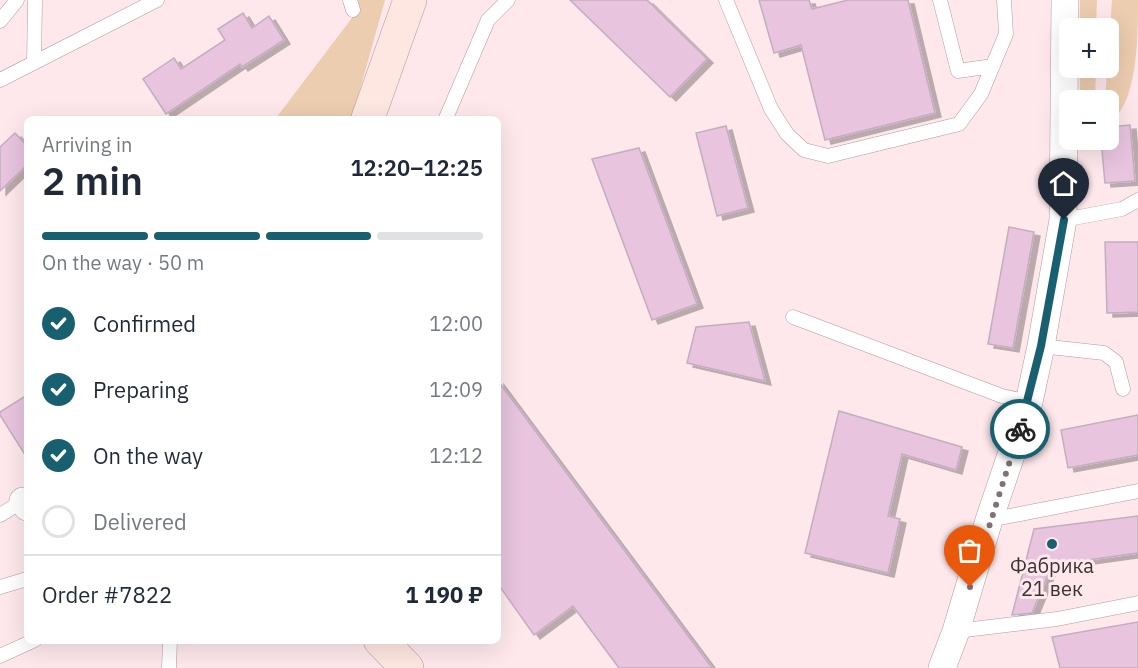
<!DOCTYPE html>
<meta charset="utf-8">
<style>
:root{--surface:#fff;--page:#f6f6f7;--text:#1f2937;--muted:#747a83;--line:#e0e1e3;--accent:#185f70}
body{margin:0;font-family:"IBM Plex Sans",sans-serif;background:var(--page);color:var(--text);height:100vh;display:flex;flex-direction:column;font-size:22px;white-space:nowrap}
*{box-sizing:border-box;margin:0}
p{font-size:20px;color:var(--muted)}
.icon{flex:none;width:33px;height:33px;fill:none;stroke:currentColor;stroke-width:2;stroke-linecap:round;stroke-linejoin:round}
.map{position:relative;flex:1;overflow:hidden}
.drawer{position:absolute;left:24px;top:116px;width:477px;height:528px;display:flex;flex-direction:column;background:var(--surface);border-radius:9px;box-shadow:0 6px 24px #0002}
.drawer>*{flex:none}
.buttons{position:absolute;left:1059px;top:18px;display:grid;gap:12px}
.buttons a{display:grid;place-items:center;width:60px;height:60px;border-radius:9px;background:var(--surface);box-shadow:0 6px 24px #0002;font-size:30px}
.pin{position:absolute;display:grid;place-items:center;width:51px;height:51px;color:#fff;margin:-62px -26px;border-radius:50% 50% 50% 0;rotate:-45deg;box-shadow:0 0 6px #0007}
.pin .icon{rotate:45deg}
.courier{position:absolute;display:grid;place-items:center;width:60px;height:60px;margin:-30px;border:4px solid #185f70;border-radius:50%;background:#fff;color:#222;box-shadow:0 2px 8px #0007}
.overview em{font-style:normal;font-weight:600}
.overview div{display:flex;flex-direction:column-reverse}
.overview{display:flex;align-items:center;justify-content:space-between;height:102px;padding:0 18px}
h1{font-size:39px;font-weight:600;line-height:45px}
.bar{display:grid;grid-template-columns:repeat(4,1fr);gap:9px 6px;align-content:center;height:72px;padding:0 18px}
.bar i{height:8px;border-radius:4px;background:var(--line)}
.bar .active{background:var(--accent)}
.bar p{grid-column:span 4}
.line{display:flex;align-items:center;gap:15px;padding:0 18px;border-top:2px solid var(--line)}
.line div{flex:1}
ol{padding:0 18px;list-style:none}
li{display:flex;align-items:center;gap:18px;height:66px}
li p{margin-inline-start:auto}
li .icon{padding:6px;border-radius:50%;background:var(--accent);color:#fff;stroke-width:4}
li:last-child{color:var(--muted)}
li i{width:33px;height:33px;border:3px solid var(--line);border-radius:50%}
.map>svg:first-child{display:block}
</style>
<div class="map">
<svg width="1138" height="668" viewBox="0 0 1138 668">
<defs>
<filter id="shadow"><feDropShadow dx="6" dy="4" stdDeviation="0" flood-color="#0004"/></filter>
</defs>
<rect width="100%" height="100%" fill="#fee8ec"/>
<path fill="#edcdb0" d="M356 0H385L352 118H276L358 10Z
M1080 0H1097L1096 28H1080Z
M1112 0H1138C1138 37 1138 101 1110 123L1108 100H1105Z
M1080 68H1096L1095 100H1080Z"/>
<path fill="#e8c4df" stroke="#c3aebd" stroke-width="1.5" filter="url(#shadow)" d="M570 0H647L707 59 670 97Z
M759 0H809L812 9 848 0H908L935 113 825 140 801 45 774 53Z
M243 13 252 28 269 16 284 40 242 67 240 64 166 114 143 79 174 58 181 69 225 40 218 29Z
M1130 125 1135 181 1105 183 1101 140H1108V127Z
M726 126 748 208 717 216 696 133Z
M15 133 27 146V165L0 191V147Z
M639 148 697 304 652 320 592 159Z
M1009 227 1034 232 1013 348 988 344Z
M1105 242H1138V312L1107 313Z
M749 322 765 381 687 363 696 327Z
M498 381 712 668H619L573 606 534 635 498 584Z
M27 395V458L0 415V412Z
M839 411 962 447 956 470 902 454 888 516 900 519 888 573 805 553Z
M1138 415V455L1068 468 1061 430Z
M1138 516V553L1052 565 1032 613 1012 615 1034 529Z
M1138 622V668H1060L1052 637Z"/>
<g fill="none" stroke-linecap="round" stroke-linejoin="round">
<defs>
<path id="service" d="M350 0 353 10
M726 0 771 109 787 134 804 150 828 156 959 124 981 94 1006 34 1004 0
M940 0 958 71 993 66
M0 21 17 0
M34 63 35 0
M0 80 157 0
M446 118 488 20 508 0
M1063 220 1122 209 1138 200
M793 317 1002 396 1029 402
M1041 346 1104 353 1116 362 1123 389
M0 515 26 499
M989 520 1138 491
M0 587 27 579
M956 631 1057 619 1138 603
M0 656 35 640
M169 668 170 640"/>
<path id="minor" d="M23 501 27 507
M942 668 956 631 989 520 1029 402 1041 346 1063 220 1065 0"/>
<path id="secondary" d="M368 118 410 0
M380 640 407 668"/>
</defs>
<use href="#service" stroke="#b3999e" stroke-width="15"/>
<use href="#minor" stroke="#b3999e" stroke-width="28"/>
<use href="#secondary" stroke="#b3999e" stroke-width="34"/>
<use href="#service" stroke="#fff" stroke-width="14"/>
<use href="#minor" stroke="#fff" stroke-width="27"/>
<use href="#secondary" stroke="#fee7e1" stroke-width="33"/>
</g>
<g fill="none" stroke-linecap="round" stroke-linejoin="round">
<path stroke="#807274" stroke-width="6" stroke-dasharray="0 10.8" d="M970 587 1020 429"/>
<path stroke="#185f70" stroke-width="8" d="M1020 429 1041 346 1064 220"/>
</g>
<circle fill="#185f70" stroke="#fee8ec" stroke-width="2" cx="1052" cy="544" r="6"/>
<g text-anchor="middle" stroke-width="6" stroke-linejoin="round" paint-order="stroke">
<g font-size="20" fill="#3c3234" stroke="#fee8ec">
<text x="1052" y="573">Фабрика<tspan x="1052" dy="23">21 век</tspan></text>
</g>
</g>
</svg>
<div class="buttons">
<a>+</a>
<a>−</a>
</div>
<div class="pin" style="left:970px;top:587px;background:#ea580c"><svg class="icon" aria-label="bag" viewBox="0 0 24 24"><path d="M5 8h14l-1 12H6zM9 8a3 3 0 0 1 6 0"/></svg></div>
<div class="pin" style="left:1064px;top:220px;background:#1f2937"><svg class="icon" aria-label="home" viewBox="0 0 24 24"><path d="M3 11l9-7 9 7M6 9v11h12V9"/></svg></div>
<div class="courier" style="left:1020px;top:429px"><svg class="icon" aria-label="bike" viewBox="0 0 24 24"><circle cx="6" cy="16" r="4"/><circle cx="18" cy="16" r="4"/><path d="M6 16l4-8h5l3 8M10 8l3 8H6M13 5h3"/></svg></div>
<section class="drawer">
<div class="overview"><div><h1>2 min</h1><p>Arriving in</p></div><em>12:20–12:25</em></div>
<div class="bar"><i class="active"></i><i class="active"></i><i class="active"></i><i></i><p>On the way · 50 m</p></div>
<ol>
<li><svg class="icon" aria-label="check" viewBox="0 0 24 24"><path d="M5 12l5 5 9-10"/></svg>Confirmed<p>12:00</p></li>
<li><svg class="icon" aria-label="check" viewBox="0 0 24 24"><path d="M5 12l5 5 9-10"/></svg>Preparing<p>12:09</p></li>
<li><svg class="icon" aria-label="check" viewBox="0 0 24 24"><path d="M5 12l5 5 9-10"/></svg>On the way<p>12:12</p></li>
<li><i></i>Delivered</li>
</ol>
<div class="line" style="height:78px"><div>Order #7822</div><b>1 190 ₽</b></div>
</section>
</div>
